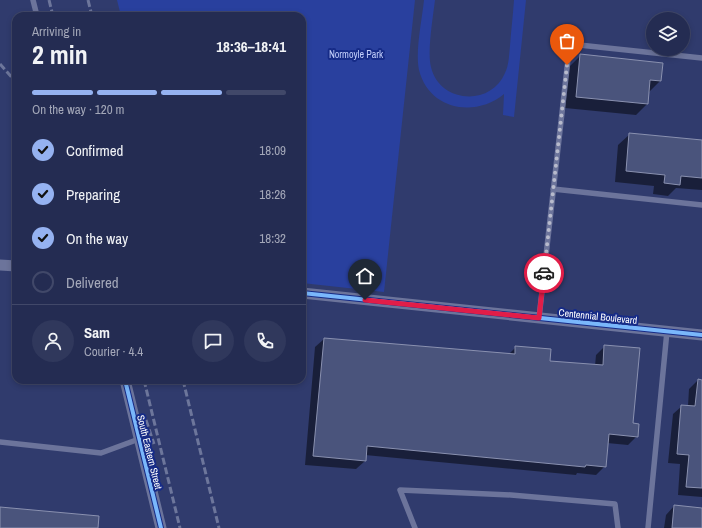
<!DOCTYPE html>
<meta charset="utf-8">
<style>
:root{--surface:#242c52;--page:#30385c;--text:#f1f3f6;--muted:#a3a7b8;--line:#414869;--accent:#95b2f1}
body{margin:0;font-family:"Archivo Narrow",sans-serif;background:var(--page);color:var(--text);height:100vh;display:flex;flex-direction:column;font-size:15px;white-space:nowrap}
*{box-sizing:border-box;margin:0}
p{font-size:13px;color:var(--muted)}
.icon{flex:none;width:22px;height:22px;fill:none;stroke:currentColor;stroke-width:2;stroke-linecap:round;stroke-linejoin:round}
.map{position:relative;flex:1;overflow:hidden}
.side{position:absolute;left:12px;top:12px;width:294px;height:372px;display:flex;flex-direction:column;background:var(--surface);border-radius:12px;box-shadow:0 2px 6px #0003,0 0 0 1px var(--line)}
.side>*{flex:none}
.controls{position:absolute;left:646px;top:12px;display:grid;gap:8px}
.controls a{display:grid;place-items:center;width:44px;height:44px;border-radius:50%;background:var(--surface);box-shadow:0 2px 6px #0003,0 0 0 1px var(--line);font-size:20px}
.pin{position:absolute;display:grid;place-items:center;width:34px;height:34px;color:#fff;margin:-41px -17px;border-radius:50% 50% 50% 0;rotate:-45deg;box-shadow:0 0 4px #0007}
.pin .icon{rotate:45deg}
.courier{position:absolute;display:grid;place-items:center;width:40px;height:40px;margin:-20px;border:3px solid #e11d48;border-radius:50%;background:#fff;color:#222;box-shadow:0 1px 5px #0007}
.head em{font-style:normal;font-weight:700}
.head div{display:flex;flex-direction:column-reverse}
.head{display:flex;align-items:center;justify-content:space-between;height:68px;padding:0 20px}
h1{font-size:26px;font-weight:700;line-height:30px}
.bar{display:grid;grid-template-columns:repeat(4,1fr);gap:6px 4px;align-content:center;height:48px;padding:0 20px}
.bar i{height:5px;border-radius:3px;background:var(--line)}
.bar .on{background:var(--accent)}
.bar p{grid-column:span 4}
.line{display:flex;align-items:center;gap:10px;padding:0 20px;border-top:1px solid var(--line)}
.line div{flex:1}
.round{display:grid;place-items:center;flex:none;width:42px;height:42px;border-radius:21px;background:var(--page)}
ol{padding:0 20px;list-style:none}
li{display:flex;align-items:center;gap:12px;height:44px}
li p{margin-inline-start:auto}
li .icon{padding:4px;border-radius:50%;background:var(--accent);color:#111;stroke-width:4}
li:last-child{color:var(--muted)}
li i{width:22px;height:22px;border:2px solid var(--line);border-radius:50%}
.map>svg:first-child{display:block}
</style>
<div class="map">
<svg width="702" height="528" viewBox="0 0 702 528">
<rect width="100%" height="100%" fill="#303b6d"/>
<path fill="#29409e" d="M117 0H415L384 292 302 283V16H121Z
M424 0H435C433 17 427 52 431 67 439 103 491 107 505 73 509 65 509 55 510 46 511 31 513 15 514 0H526L514 117 503 115 504 94C475 118 429 110 419 70 415 51 422 20 424 0Z"/>
<path fill="#0007" d="M581 55 662 63 660 81 648 93 647 104 636 115 565 108 569 67Z
M630 134 702 141V190L676 188 668 196 653 194 654 186 615 182 618 145Z
M324 339 508 355 516 347 549 362 595 366 596 355 605 346 637 436 628 445 607 443 605 466 596 475 577 473 576 475 365 455V461L356 469 305 465 315 347Z
M698 380 702 381V497L678 495 680 464 668 463 673 414 682 406H688L689 389Z
M674 506 702 509V528H664L666 515Z"/>
<path fill="#4a547c" stroke="#8a91b0" d="M580 54 663 63 661 81 650 80 648 104 576 97Z
M629 133 702 140V178L681 176 680 185 664 183 665 175 626 171Z
M324 338 515 354V346L551 349 550 361 603 365 604 345 640 348 633 423 639 424 638 437 609 434 606 467 586 465 585 467 367 446 366 461 313 456Z
M698 379 702 380V488L686 487 689 455 677 454 681 405 695 406Z
M674 505 702 508V528H672Z
M0 507 99 516 98 528H0Z"/>
<g fill="none" stroke-linecap="round" stroke-linejoin="round">
<path stroke="#6c749b" stroke-width="5.5" d="M33 0 37 16
M553 189 702 205
M539 318 569 50 579 45 702 58
M0 442 101 453 139 439
M415 528 400 490 511 495 615 504 618 528
M648 528 667 331"/>
<path stroke="#6c749b" stroke-width="11" d="M0 265 16 266
M302 293 702 335
M125 380 161 528"/>
<path stroke="#6d769b" stroke-width="3" stroke-dasharray="7 3" stroke-linecap="butt" d="M49 0 53 16
M88 0 92 16
M0 64 16 82
M136 380 137 383
M144 380 180 528
M183 380 219 528
M146 420 154 444"/>
<defs>
<path id="cycleway" d="M302 293 702 335
M125 380 161 528"/>
</defs>
<use href="#cycleway" stroke="#162b87" stroke-width="6"/>
<use href="#cycleway" stroke="#7ab7fb" stroke-width="4"/>
</g>
<g fill="none" stroke-linecap="round" stroke-linejoin="round">
<path stroke="#b7bacc" stroke-width="4" stroke-dasharray="0 7.2" d="M544 273 567 65"/>
<path stroke="#e11d48" stroke-width="5" d="M365 300 539 318 544 273"/>
</g>
<g text-anchor="middle" stroke-width="4" stroke-linejoin="round" paint-order="stroke">
<g font-size="10" fill="#c1cdfa" stroke="#162b87">
<text x="356" y="58">Normoyle Park</text>
</g>
<g font-size="10" fill="#fff" stroke="#162b87">
<text transform="translate(598 316) rotate(6)" y="4">Centennial Boulevard</text>
<text transform="translate(150 452) rotate(76)" y="4">South Eastern Street</text>
</g>
</g>
</svg>
<div class="controls">
<a><svg class="icon" aria-label="layers" viewBox="0 0 24 24"><path d="M12 4l9 5-9 5-9-5zM3 14l9 5 9-5"/></svg></a>
</div>
<div class="pin" style="left:567px;top:65px;background:#ea580c"><svg class="icon" aria-label="bag" viewBox="0 0 24 24"><path d="M5 8h14l-1 12H6zM9 8a3 3 0 0 1 6 0"/></svg></div>
<div class="pin" style="left:365px;top:300px;background:#1f2937"><svg class="icon" aria-label="home" viewBox="0 0 24 24"><path d="M3 11l9-7 9 7M6 9v11h12V9"/></svg></div>
<div class="courier" style="left:544px;top:273px"><svg class="icon" aria-label="car" viewBox="0 0 24 24"><path d="M5 17H2v-5l4-1 3-4h7l3 4 3 1v5h-3M9 17h6M6 11h13"/><circle cx="7" cy="17" r="2"/><circle cx="17" cy="17" r="2"/></svg></div>
<section class="side">
<div class="head"><div><h1>2 min</h1><p>Arriving in</p></div><em>18:36–18:41</em></div>
<div class="bar"><i class="on"></i><i class="on"></i><i class="on"></i><i></i><p>On the way · 120 m</p></div>
<ol>
<li><svg class="icon" aria-label="check" viewBox="0 0 24 24"><path d="M5 12l5 5 9-10"/></svg>Confirmed<p>18:09</p></li>
<li><svg class="icon" aria-label="check" viewBox="0 0 24 24"><path d="M5 12l5 5 9-10"/></svg>Preparing<p>18:26</p></li>
<li><svg class="icon" aria-label="check" viewBox="0 0 24 24"><path d="M5 12l5 5 9-10"/></svg>On the way<p>18:32</p></li>
<li><i></i>Delivered</li>
</ol>
<div class="line" style="height:72px"><a class="round"><svg class="icon" aria-label="person" viewBox="0 0 24 24"><circle cx="12" cy="8" r="4"/><path d="M4 21q1-7 8-7t8 7"/></svg></a><div><b>Sam</b><p>Courier · 4.4</p></div><a class="round"><svg class="icon" aria-label="chat" viewBox="0 0 24 24"><path d="M4 5h16v11H9l-5 4z"/></svg></a><a class="round"><svg class="icon" aria-label="phone" viewBox="0 0 24 24"><path d="M5 4h4l2 5-3 2q2 4 5 5l2-3 5 2v4C11 20 4 13 5 4z"/></svg></a></div>
</section>
</div>
